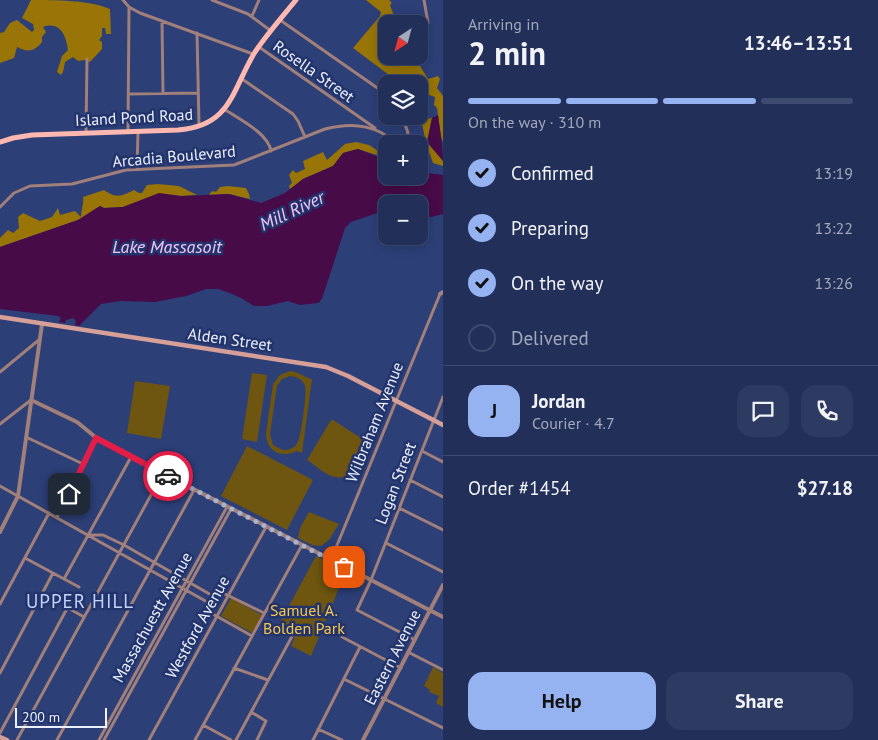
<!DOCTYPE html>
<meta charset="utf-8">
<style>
:root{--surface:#212f59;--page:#2d3b62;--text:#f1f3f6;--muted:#a2a9ba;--line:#3e4a6f;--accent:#95b2f1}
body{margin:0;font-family:"PT Sans",sans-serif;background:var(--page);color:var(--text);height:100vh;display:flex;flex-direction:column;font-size:19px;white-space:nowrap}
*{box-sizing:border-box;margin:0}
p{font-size:16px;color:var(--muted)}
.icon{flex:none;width:28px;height:28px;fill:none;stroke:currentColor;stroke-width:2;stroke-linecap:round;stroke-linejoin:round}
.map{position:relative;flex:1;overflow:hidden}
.sheet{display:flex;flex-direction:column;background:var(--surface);width:435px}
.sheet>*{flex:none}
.needle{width:32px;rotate:216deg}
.fabs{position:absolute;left:378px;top:15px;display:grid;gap:10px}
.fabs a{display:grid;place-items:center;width:50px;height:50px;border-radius:10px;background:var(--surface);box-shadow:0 2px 12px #0003,0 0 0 1px var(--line);font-size:25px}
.scale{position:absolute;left:15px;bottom:12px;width:92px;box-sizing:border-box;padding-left:5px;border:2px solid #ebf1ff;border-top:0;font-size:14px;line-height:18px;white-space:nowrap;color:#ebf1ff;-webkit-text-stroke:4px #22346b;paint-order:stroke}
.pin{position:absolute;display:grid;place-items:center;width:42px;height:42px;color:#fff;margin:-21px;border-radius:10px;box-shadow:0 2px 8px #0006}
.courier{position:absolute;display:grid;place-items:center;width:50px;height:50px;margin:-25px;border:4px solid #e11d48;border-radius:50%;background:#fff;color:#222;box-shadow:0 1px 6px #0007}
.head em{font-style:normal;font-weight:800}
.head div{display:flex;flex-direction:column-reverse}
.head{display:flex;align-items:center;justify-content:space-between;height:85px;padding:0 25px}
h1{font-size:32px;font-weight:800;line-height:38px}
.bar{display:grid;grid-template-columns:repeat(4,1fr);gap:8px 5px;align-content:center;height:60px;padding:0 25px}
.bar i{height:6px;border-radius:4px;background:var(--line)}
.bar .selected{background:var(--accent)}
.bar p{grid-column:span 4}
.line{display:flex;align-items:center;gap:12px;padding:0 25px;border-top:1px solid var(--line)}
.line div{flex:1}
.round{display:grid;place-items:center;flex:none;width:52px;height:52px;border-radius:15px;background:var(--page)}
ol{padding:0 25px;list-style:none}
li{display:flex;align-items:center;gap:15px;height:55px}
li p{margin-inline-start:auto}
li .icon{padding:5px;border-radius:50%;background:var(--accent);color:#111;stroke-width:4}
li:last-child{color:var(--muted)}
li i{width:28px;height:28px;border:2px solid var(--line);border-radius:50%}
.button{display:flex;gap:10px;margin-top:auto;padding:10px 25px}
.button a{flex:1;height:58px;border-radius:15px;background:var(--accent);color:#111;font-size:20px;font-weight:800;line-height:58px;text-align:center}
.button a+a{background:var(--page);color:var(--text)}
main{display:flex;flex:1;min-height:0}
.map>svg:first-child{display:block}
</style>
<main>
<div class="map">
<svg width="443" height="740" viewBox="0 0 443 740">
<rect width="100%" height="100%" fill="#2c3f77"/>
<path fill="#6e5510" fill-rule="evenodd" d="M290 371C300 372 305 378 312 379L302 453 297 451C281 459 266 451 266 433L273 384 280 375ZM290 376C297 377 303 379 305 386 307 394 301 438 297 444 293 449 288 450 283 450L273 445 270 434 277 386 282 379Z
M252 373 267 375 257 442 242 439Z
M135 381 170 386 161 439 127 433Z
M331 420H333L372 445C365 459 355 481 335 477 325 475 315 465 307 460Z
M247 446 313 480 287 530 221 496Z
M309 512 339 524 329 540 321 546 312 545 298 538 300 528Z
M316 556 346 571 311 656 291 646 295 637 277 628Z
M231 598 262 615 252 633 221 616Z
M433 667 443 673V707L436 703 439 696 429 692 430 690 424 686Z"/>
<path fill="#987506" d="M31 0C56 0 89 0 110 9L111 34H106L105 28H102V36L99 40 102 42V49L90 62 85 60 78 61 73 57 65 62 63 72 61 75 57 72 62 56 68 50C66 35 60 21 43 27L46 32 42 37V42C35 51 28 53 17 47L14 58 0 63V33L4 32 10 23 17 20 32 32 34 30 33 24 22 18Z
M366 0H389L392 3 390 5 397 24H386V56H409L412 62 417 61 428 79 438 76 440 79 437 88 443 96V142L441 137 437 108 434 105 435 97 426 94 419 97 424 100 423 108 419 105V84H401L394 76 389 75 353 48 380 16 381 12Z
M432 118 427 142 443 161V166L433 163 429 152 423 153 429 156 425 159 419 155V145L422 144 425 138 422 124 426 119Z
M356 142 369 145 383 154V157L358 149 343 153 333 166 303 179 290 189 289 186 292 183 289 175 293 170 296 173 305 169 303 161 323 152 327 160 345 144Z
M158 184 179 186 197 195 181 196 159 194 123 207 104 208 100 206 78 220 0 247V238L8 230 13 233 19 228 18 217 23 213 40 221 52 217 58 208 60 215 75 211 81 217C81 210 84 204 83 197L104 190C116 199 122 196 134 190L139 193H142L147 185Z
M228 186 246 188 249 194 250 199 229 194 209 195 212 191 216 192 220 187Z"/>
<path fill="#470b48" d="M438 115C440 131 443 145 443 161L427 142 432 118Z
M358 149 386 160V176H419V175L427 173 443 175V214L419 220V204H386V210L351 222 345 228 322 299 318 303 300 305 288 301 267 306H254L243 299 230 293 218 289H206L186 296 155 302 120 301 101 304 79 326 75 325 76 321 73 318 66 320 65 323 59 322 61 318 58 316 0 309V247L78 220 100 206 104 208 123 207 159 193 181 196 229 194 261 203 285 193 303 179 333 166 343 153Z"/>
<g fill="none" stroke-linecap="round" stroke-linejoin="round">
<path stroke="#a17f7a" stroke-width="3" d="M123 0 129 7 140 13 253 54
M212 0 248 14 271 31
M424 0 428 23
M252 16 259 0
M280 20 386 94
M162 21 163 93
M197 33 199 125
M259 47 375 128
M242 79 293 114 298 121 305 137
M128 94 197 93
M224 109C239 119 268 133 271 151
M401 116C405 126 412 134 405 144
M128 131 129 7
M380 132 401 144
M86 133 87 59
M137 169 138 132
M0 207 14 193 30 186 72 184 126 170 234 165 325 129C344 124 362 123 380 132
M0 372 40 339
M0 424 31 400
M26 437 83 464
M422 451 443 462
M410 480 443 497
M0 486 209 603
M399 508 443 530
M57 517 96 438
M89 535H103L124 545 213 596
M386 543 443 572
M25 558 79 587
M331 560 440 294
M64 579 131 457
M0 604 49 513
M68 608 84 617
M252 636 211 613 208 608 211 599 216 593 221 592 264 613
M342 637 401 668
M415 640 357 610 371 580 443 397
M408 652 443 670
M234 668 268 680
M0 673 53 573
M344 679 443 728
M251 712 266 721 257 740
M203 725 231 740
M318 729 342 740
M0 733 70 603
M17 740 163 473
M57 740 194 490
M99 740 227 507
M104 740 231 509
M149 740 266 527
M195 740 302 545
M236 740 296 629
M313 740 360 647"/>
<path stroke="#a17f7a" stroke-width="4" d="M440 294 443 292
M31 400 77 422 99 440 131 457 443 617
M0 532 18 496 42 324
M363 740 443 585"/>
<path stroke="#d69f98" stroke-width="4.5" d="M0 317 326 367 348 376 443 425
M0 737 7 740"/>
<path stroke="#feb8af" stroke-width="5" d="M0 142 13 138 32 135 178 130C232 126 232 89 255 52 267 34 282 17 296 0"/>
</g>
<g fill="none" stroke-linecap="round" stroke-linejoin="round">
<path stroke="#a8b3cf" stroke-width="5" stroke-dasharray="0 9" d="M168 476 344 567"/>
<path stroke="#e11d48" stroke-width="6" d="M69 494 96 438 168 476"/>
</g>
<g text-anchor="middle" stroke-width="5" stroke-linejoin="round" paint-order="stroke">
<g font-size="16" fill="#ebf1ff" stroke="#22346b">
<text transform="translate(314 71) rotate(35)" y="6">Rosella Street</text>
<text transform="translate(134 117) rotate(-3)" y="6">Island Pond Road</text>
<text transform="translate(174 156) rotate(-5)" y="6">Arcadia Boulevard</text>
<text transform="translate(230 339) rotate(8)" y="6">Alden Street</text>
<text transform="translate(374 422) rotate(-68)" y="6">Wilbraham Avenue</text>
<text transform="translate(395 483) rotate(-69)" y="6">Logan Street</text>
<text transform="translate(152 617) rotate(-61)" y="6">Massachuestt Avenue</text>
<text transform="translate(197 627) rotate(-61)" y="6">Westford Avenue</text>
<text transform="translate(392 657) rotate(-63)" y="6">Eastern Avenue</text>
</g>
<g font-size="16" fill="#f8c84d" stroke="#22346b">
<text x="304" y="616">Samuel A.<tspan x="304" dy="18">Bolden Park</tspan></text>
</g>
<g font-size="18" font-style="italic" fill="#f9c5f8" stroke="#22346b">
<text transform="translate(292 211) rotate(-25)" y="6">Mill River</text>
<text x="167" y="253">Lake Massasoit</text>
</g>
<g font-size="19" letter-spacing="1" fill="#c3d4fc" stroke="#22346b">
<text x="80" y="608">UPPER HILL</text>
</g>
</g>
</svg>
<div class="fabs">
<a><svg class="needle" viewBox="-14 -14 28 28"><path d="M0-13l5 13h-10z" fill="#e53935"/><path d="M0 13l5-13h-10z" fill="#a2a9ba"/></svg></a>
<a><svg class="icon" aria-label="layers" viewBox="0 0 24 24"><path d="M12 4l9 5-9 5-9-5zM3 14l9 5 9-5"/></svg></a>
<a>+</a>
<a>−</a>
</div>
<div class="scale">200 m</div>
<div class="pin" style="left:344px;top:567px;background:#ea580c"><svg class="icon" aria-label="bag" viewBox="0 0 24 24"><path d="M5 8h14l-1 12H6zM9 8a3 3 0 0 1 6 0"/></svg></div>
<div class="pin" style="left:69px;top:494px;background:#1f2937"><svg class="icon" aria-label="home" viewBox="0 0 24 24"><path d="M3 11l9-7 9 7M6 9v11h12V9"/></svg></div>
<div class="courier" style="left:168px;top:476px"><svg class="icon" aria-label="car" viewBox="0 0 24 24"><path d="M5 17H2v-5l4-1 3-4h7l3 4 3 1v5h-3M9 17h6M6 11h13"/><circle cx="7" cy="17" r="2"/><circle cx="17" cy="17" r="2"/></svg></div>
</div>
<section class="sheet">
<div class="head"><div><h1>2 min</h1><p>Arriving in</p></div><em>13:46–13:51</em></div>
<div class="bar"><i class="selected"></i><i class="selected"></i><i class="selected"></i><i></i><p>On the way · 310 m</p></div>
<ol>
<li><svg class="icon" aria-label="check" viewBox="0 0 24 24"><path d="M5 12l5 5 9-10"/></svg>Confirmed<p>13:19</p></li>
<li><svg class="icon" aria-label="check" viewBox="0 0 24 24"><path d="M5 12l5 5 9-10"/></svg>Preparing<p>13:22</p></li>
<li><svg class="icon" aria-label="check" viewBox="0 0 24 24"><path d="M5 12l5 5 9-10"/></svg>On the way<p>13:26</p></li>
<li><i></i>Delivered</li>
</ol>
<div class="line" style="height:90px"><b class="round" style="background:var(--accent);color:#111">J</b><div><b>Jordan</b><p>Courier · 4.7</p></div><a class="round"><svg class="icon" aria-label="chat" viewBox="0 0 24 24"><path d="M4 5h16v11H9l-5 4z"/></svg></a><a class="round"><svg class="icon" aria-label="phone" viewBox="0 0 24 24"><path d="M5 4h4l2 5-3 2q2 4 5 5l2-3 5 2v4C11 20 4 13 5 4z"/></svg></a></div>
<div class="line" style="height:65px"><div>Order #1454</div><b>$27.18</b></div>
<div class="button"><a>Help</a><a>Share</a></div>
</section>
</main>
